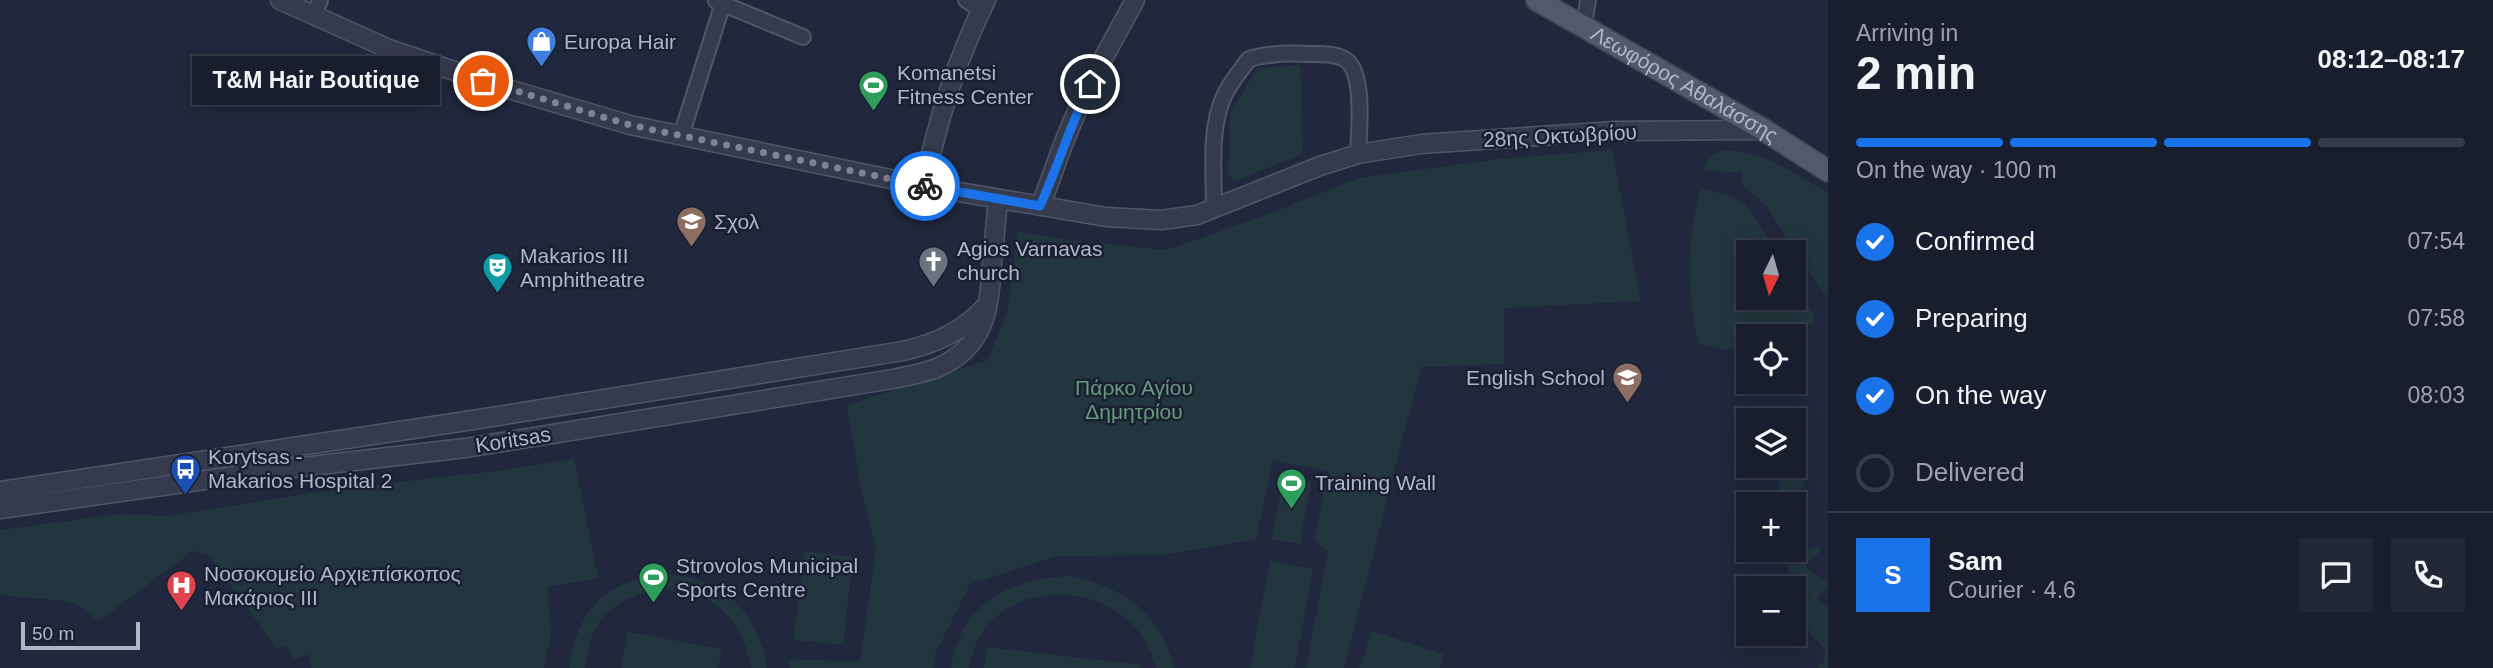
<!DOCTYPE html>
<meta charset="utf-8">
<style>
:root{--surface:#191e2e;--page:#222736;--text:#f1f3f6;--muted:#9fa2aa;--line:#373c4a;--accent:#1a73e8}
body{margin:0;font-family:Helvetica,sans-serif;background:var(--page);color:var(--text);height:100vh;display:flex;flex-direction:column;font-size:26px;white-space:nowrap}
*{box-sizing:border-box;margin:0}
p{font-size:23px;color:var(--muted)}
.icon{flex:none;width:38px;height:38px;fill:none;stroke:currentColor;stroke-width:2;stroke-linecap:round;stroke-linejoin:round}
.map{position:relative;flex:1;overflow:hidden}
.panel{display:flex;flex-direction:column;background:var(--surface);width:665px}
.panel>*{flex:none}
.needle{width:46px;rotate:185deg}
.buttons{position:absolute;left:1736px;top:240px;display:grid;gap:14px}
.buttons a{display:grid;place-items:center;width:70px;height:70px;border-radius:0px;background:var(--surface);box-shadow:0 4px 18px #0003,0 0 0 2px var(--line);font-size:35px}
.scale{position:absolute;left:21px;bottom:18px;width:119px;box-sizing:border-box;padding-left:7px;border:4px solid #b0b5c9;border-top:0;font-size:19px;line-height:24px;white-space:nowrap;color:#b0b5c9;-webkit-text-stroke:5px #1a2032;paint-order:stroke}
.pin{position:absolute;display:grid;place-items:center;width:60px;height:60px;color:#fff;margin:-30px;border:4px solid #fff;border-radius:50%;box-shadow:0 2px 7px #0007}
.courier{position:absolute;display:grid;place-items:center;width:70px;height:70px;margin:-35px;border:5px solid #1a73e8;border-radius:50%;background:#fff;color:#222;box-shadow:0 2px 9px #0007}
.bubble{position:absolute;height:49px;border-radius:0px;background:var(--surface);box-shadow:0 4px 18px #0003,0 0 0 2px var(--line);font-size:23px;font-weight:600;line-height:49px;text-align:center}
.head em{font-style:normal;font-weight:600}
.head div{display:flex;flex-direction:column-reverse}
.head{display:flex;align-items:center;justify-content:space-between;height:119px;padding:0 28px}
h1{font-size:46px;font-weight:600;line-height:52px}
.bar{display:grid;grid-template-columns:repeat(4,1fr);gap:10px 7px;align-content:center;height:84px;padding:0 28px}
.bar i{height:9px;border-radius:5px;background:var(--line)}
.bar .active{background:var(--accent)}
.bar p{grid-column:span 4}
.line{display:flex;align-items:center;gap:18px;padding:0 28px;border-top:2px solid var(--line)}
.line div{flex:1}
.round{display:grid;place-items:center;flex:none;width:74px;height:74px;border-radius:0px;background:var(--page)}
ol{padding:0 28px;list-style:none}
li{display:flex;align-items:center;gap:21px;height:77px}
li p{margin-inline-start:auto}
li .icon{padding:7px;border-radius:50%;background:var(--accent);color:#fff;stroke-width:4}
li:last-child{color:var(--muted)}
li i{width:38px;height:38px;border:4px solid var(--line);border-radius:50%}
main{display:flex;flex:1;min-height:0}
.map>svg:first-child{display:block}
</style>
<main>
<div class="map">
<svg width="1828" height="668" viewBox="0 0 1828 668">
<rect width="100%" height="100%" fill="#21283d"/>
<path fill="#23363e" d="M1300 65 1303 154 1235 181 1228 174 1230 114 1257 68Z
M1612 150 1641 301 1504 308V364L1421 367 1344 668H1306L1328 552 1315 540 1327 471 1273 460 1256 539 1164 555 1057 556 970 584 935 654 934 668H789L790 659 860 662 876 549 861 488 847 405 988 360 1007 313 1018 232 1074 241 1166 250 1261 217 1359 178 1499 159Z
M1730 150C1767 153 1797 175 1828 193V298L1792 248 1769 209 1739 181 1743 176 1741 172 1703 171 1708 158 1721 151Z
M1701 188 1734 197 1744 203 1776 249 1777 252H1748V298H1794V280L1813 314 1815 324 1802 327 1791 336H1748V349H1724L1699 344C1687 304 1687 227 1701 188Z
M1794 424 1805 485 1788 504H1779V466H1794Z
M574 459 598 578 547 587 551 635 544 668H311L309 654 294 659 286 645 277 649 209 555 193 551 100 620H96L80 606 66 601 0 595V530L119 514 167 516 337 489 497 471Z
M1283 477 1311 482 1300 544 1272 539Z
M1794 536 1811 549 1817 546 1821 551 1807 562 1806 567 1823 581 1828 578V587L1817 596 1818 600 1828 608V668H1819V665L1824 664 1825 649 1807 630 1789 644V634H1794V588H1788L1789 560 1785 550H1794Z
M804 551 853 557 843 645 794 640Z
M1270 561 1313 569 1295 668H1250Z
M660 574C720 575 758 609 767 668H751C743 613 699 578 643 593 625 598 606 610 596 627 589 640 587 654 585 668H569C580 608 600 586 660 574Z
M1072 576C1122 587 1163 615 1174 668H1156C1133 571 984 569 969 668H951C960 603 1012 578 1072 576Z
M1372 631 1444 655 1440 668H1359Z
M628 632 722 649 718 668H621Z
M987 647 1141 665 1140 668H984Z"/>
<g fill="none" stroke-linecap="round" stroke-linejoin="round">
<defs>
<path id="minor" d="M966 0 981 10
M716 1 803 37
M314 16 320 0
M1584 26 1588 0
M681 136 723 3
M1214 207C1214 172 1209 129 1224 96 1230 83 1240 71 1249 59 1269 53 1288 53 1308 54 1320 54 1336 53 1346 60 1365 73 1359 132 1358 154"/>
<path id="tertiary" d="M280 0 389 49 505 88 630 125 924 186 1106 217 1161 220 1197 215 1320 166 1358 154 1421 144 1615 131 1764 130
M924 186C937 121 957 59 986 0
M1040 206C1051 181 1058 155 1069 130 1087 85 1112 43 1135 0
M0 491 473 420 903 351C938 343 963 331 987 305
M0 509 277 470 465 448 893 379C908 376 925 373 939 367 986 346 989 308 992 264 994 242 996 221 998 199"/>
<g id="primary">
<path id="s1" d="M1537 0 1764 130 1828 171"/>
</g>
</defs>
<use href="#minor" stroke="#505568" stroke-width="18"/>
<use href="#tertiary" stroke="#505568" stroke-width="21"/>
<use href="#primary" stroke="#3e4456" stroke-width="24"/>
<use href="#minor" stroke="#353b4d" stroke-width="14"/>
<use href="#tertiary" stroke="#353b4d" stroke-width="18"/>
<use href="#primary" stroke="#53596d" stroke-width="21"/>
</g>
<g fill="none" stroke-linecap="round" stroke-linejoin="round">
<path stroke="#7e8498" stroke-width="7" stroke-dasharray="0 12.6" d="M483 81 630 125 925 186"/>
<path stroke="#1a73e8" stroke-width="9" d="M925 186 1040 206C1058 166 1071 124 1090 84"/>
</g>
<defs>
<symbol id="shop-pin" viewBox="-11 -11 22 30"><path d="M0 17L-7.5 6A9.5 9.5 0 1 1 7.5 6Z" fill="#3f7fe0" stroke="#1a2032"/><path d="M-5-2.5h2.3a2.7 3.5 0 0 1 5.4 0H5L5.5 6h-11ZM-1.5-2.5h3a1.5 2.3 0 0 0-3 0Z" fill="#fff"/></symbol>
<symbol id="stadium-pin" viewBox="-11 -11 22 30"><path d="M0 17L-7.5 6A9.5 9.5 0 1 1 7.5 6Z" fill="#2e9e5b" stroke="#1a2032"/><path d="M0-5a6.5 5 0 1 0 0 10a6.5 5 0 1 0 0-10ZM-3.5-1.8h7v3.6h-7Z" fill="#fff"/></symbol>
<symbol id="school-pin" viewBox="-11 -11 22 30"><path d="M0 17L-7.5 6A9.5 9.5 0 1 1 7.5 6Z" fill="#8d6e63" stroke="#1a2032"/><path d="M0-5L7-2L0 1L-7-2ZM-4 1L0 2.5L4 1V4Q0 6-4 4Z" fill="#fff"/></symbol>
<symbol id="church-pin" viewBox="-11 -11 22 30"><path d="M0 17L-7.5 6A9.5 9.5 0 1 1 7.5 6Z" fill="#6b7280" stroke="#1a2032"/><path d="M-1.2-6h2.4v3.5h3.3v2.4h-3.3V6h-2.4V-.1h-3.3v-2.4h3.3Z" fill="#fff"/></symbol>
<symbol id="theatre-pin" viewBox="-11 -11 22 30"><path d="M0 17L-7.5 6A9.5 9.5 0 1 1 7.5 6Z" fill="#0f9aa8" stroke="#1a2032"/><path d="M-5-5.5Q0-4 5-5.5V0Q5 5 0 6Q-5 5-5 0ZM-3.3-2.5H-1v1.5H-3.3ZM1-2.5H3.3v1.5H1ZM-2.8 1Q0 5.5 2.8 1Z" fill="#fff"/></symbol>
<symbol id="bus-pin" viewBox="-11 -11 22 30"><path d="M0 17L-7.5 6A9.5 9.5 0 1 1 7.5 6Z" fill="#1a4fb4" stroke="#1a2032"/><path d="M-5-6H5V4H4V6H2V4H-2V6H-4V4H-5ZM-3.5-4V0h7V-4ZM-3.5 1.2v1.5H-2V1.2ZM2 1.2v1.5H3.5V1.2Z" fill="#fff"/></symbol>
<symbol id="hospital-pin" viewBox="-11 -11 22 30"><path d="M0 17L-7.5 6A9.5 9.5 0 1 1 7.5 6Z" fill="#e0444e" stroke="#1a2032"/><path d="M-5-5h3v3.5h4V-5h3V5h-3V1.5h-4V5h-3Z" fill="#fff"/></symbol>
</defs>
<g fill-rule="evenodd">
<use href="#shop-pin" x="524" y="24" width="35" height="47"/>
<use href="#stadium-pin" x="856" y="68" width="35" height="47"/>
<use href="#school-pin" x="674" y="204" width="35" height="47"/>
<use href="#church-pin" x="916" y="244" width="35" height="47"/>
<use href="#theatre-pin" x="480" y="250" width="35" height="47"/>
<use href="#school-pin" x="1610" y="360" width="35" height="47"/>
<use href="#bus-pin" x="168" y="452" width="35" height="47"/>
<use href="#stadium-pin" x="1274" y="466" width="35" height="47"/>
<use href="#stadium-pin" x="636" y="560" width="35" height="47"/>
<use href="#hospital-pin" x="164" y="568" width="35" height="47"/>
</g>
<g text-anchor="middle" stroke-width="5" stroke-linejoin="round" paint-order="stroke">
<g font-size="21" fill="#b0b5c9" stroke="#1a2032" text-anchor="start">
<text x="564" y="49">Europa Hair</text>
<text x="897" y="80">Komanetsi<tspan x="897" dy="24">Fitness Center</tspan></text>
<text x="714" y="229">Σχολ</text>
<text x="957" y="256">Agios Varnavas<tspan x="957" dy="24">church</tspan></text>
<text x="520" y="263">Makarios III<tspan x="520" dy="24">Amphitheatre</tspan></text>
<text x="1605" y="385" text-anchor="end">English School</text>
<text x="208" y="464">Korytsas -<tspan x="208" dy="24">Makarios Hospital 2</tspan></text>
<text x="1315" y="490">Training Wall</text>
<text x="676" y="573">Strovolos Municipal<tspan x="676" dy="24">Sports Centre</tspan></text>
<text x="204" y="581">Νοσοκομείο Αρχιεπίσκοπος<tspan x="204" dy="24">Μακάριος ΙΙΙ</tspan></text>
</g>
<g font-size="21" fill="#b0b5c9" stroke="#1a2032">
<text dy="7" stroke="none"><textPath href="#s1" startOffset="170">Λεωφόρος Αθαλάσσης</textPath></text>
<text transform="translate(1560 136) rotate(-3)" y="7">28ης Οκτωβρίου</text>
<text transform="translate(513 440) rotate(-9)" y="7">Koritsas</text>
</g>
<g font-size="21" fill="#669b7c" stroke="#1a2032">
<text x="1134" y="395">Πάρκο Αγίου<tspan x="1134" dy="24">Δημητρίου</tspan></text>
</g>
</g>
</svg>
<div class="buttons">
<a><svg class="needle" viewBox="-14 -14 28 28"><path d="M0-13l5 13h-10z" fill="#e53935"/><path d="M0 13l5-13h-10z" fill="#9fa2aa"/></svg></a>
<a><svg class="icon" aria-label="locate" viewBox="0 0 24 24"><circle cx="12" cy="12" r="6"/><path d="M12 2v4M12 18v4M2 12h4M18 12h4"/></svg></a>
<a><svg class="icon" aria-label="layers" viewBox="0 0 24 24"><path d="M12 4l9 5-9 5-9-5zM3 14l9 5 9-5"/></svg></a>
<a>+</a>
<a>−</a>
</div>
<div class="scale">50 m</div>
<div class="pin" style="left:483px;top:81px;background:#ea580c"><svg class="icon" aria-label="bag" viewBox="0 0 24 24"><path d="M5 8h14l-1 12H6zM9 8a3 3 0 0 1 6 0"/></svg></div>
<div class="pin" style="left:1090px;top:84px;background:#1f2937"><svg class="icon" aria-label="home" viewBox="0 0 24 24"><path d="M3 11l9-7 9 7M6 9v11h12V9"/></svg></div>
<div class="courier" style="left:925px;top:186px"><svg class="icon" aria-label="bike" viewBox="0 0 24 24"><circle cx="6" cy="16" r="4"/><circle cx="18" cy="16" r="4"/><path d="M6 16l4-8h5l3 8M10 8l3 8H6M13 5h3"/></svg></div>
<div class="bubble" style="left:192px;top:56px;width:248px">T&amp;M Hair Boutique</div>
</div>
<section class="panel">
<div class="head"><div><h1>2 min</h1><p>Arriving in</p></div><em>08:12–08:17</em></div>
<div class="bar"><i class="active"></i><i class="active"></i><i class="active"></i><i></i><p>On the way · 100 m</p></div>
<ol>
<li><svg class="icon" aria-label="check" viewBox="0 0 24 24"><path d="M5 12l5 5 9-10"/></svg>Confirmed<p>07:54</p></li>
<li><svg class="icon" aria-label="check" viewBox="0 0 24 24"><path d="M5 12l5 5 9-10"/></svg>Preparing<p>07:58</p></li>
<li><svg class="icon" aria-label="check" viewBox="0 0 24 24"><path d="M5 12l5 5 9-10"/></svg>On the way<p>08:03</p></li>
<li><i></i>Delivered</li>
</ol>
<div class="line" style="height:126px"><b class="round" style="background:var(--accent);color:#fff">S</b><div><b>Sam</b><p>Courier · 4.6</p></div><a class="round"><svg class="icon" aria-label="chat" viewBox="0 0 24 24"><path d="M4 5h16v11H9l-5 4z"/></svg></a><a class="round"><svg class="icon" aria-label="phone" viewBox="0 0 24 24"><path d="M5 4h4l2 5-3 2q2 4 5 5l2-3 5 2v4C11 20 4 13 5 4z"/></svg></a></div>
</section>
</main>
